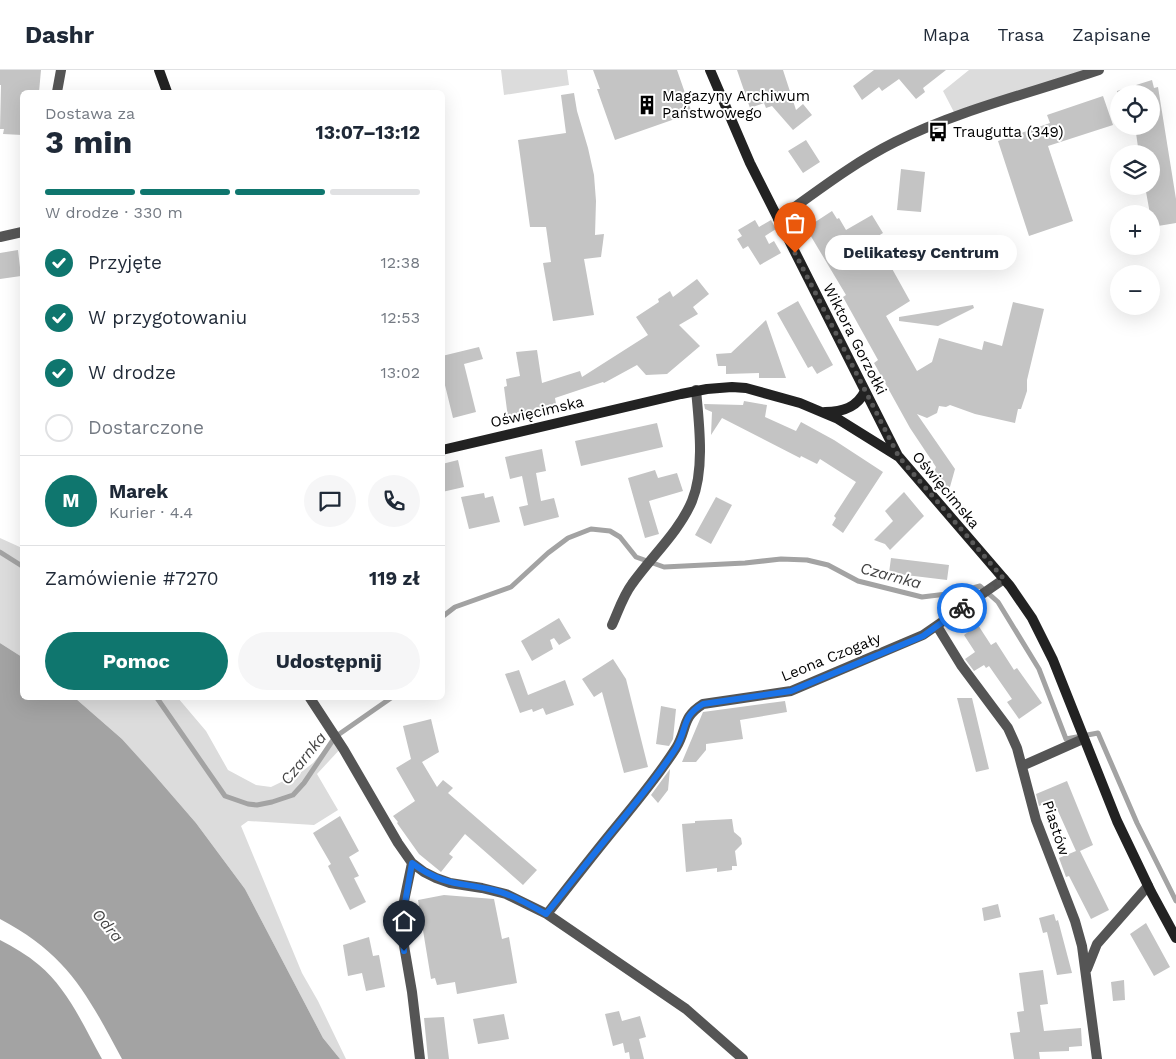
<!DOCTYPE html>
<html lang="pl">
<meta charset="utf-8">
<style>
:root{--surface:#fff;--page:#f6f6f7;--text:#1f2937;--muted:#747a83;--line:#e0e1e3;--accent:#0f766e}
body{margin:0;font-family:"Work Sans",sans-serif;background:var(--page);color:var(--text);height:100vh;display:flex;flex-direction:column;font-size:19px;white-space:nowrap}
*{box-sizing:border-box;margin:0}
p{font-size:16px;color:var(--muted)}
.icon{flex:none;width:28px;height:28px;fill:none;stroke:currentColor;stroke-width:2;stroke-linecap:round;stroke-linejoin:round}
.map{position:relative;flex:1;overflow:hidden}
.panel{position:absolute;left:20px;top:20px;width:425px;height:610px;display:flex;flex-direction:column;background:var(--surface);border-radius:8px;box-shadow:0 5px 20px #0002}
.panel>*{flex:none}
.fabs{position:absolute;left:1110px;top:15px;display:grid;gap:10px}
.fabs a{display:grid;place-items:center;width:50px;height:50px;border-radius:50%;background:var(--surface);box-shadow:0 5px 20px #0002;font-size:25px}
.pin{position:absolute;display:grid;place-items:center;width:42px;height:42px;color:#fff;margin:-51px -21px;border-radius:50% 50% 50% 0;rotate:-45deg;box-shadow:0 0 5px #0007}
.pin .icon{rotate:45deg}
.courier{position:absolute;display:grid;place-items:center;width:50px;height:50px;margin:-25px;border:4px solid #1a73e8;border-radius:50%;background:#fff;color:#222;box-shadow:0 1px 6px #0007}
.bubble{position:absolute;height:35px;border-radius:18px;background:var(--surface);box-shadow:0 5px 20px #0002;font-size:16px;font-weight:700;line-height:35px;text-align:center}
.summary em{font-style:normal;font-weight:700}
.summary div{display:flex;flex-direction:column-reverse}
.summary{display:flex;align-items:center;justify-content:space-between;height:85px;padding:0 25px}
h1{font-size:32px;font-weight:700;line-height:38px}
.bar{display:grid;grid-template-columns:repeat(4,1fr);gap:8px 5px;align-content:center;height:60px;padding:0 25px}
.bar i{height:6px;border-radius:4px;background:var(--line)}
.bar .current{background:var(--accent)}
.bar p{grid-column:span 4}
.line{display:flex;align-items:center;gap:12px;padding:0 25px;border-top:1px solid var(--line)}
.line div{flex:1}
.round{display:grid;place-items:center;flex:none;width:52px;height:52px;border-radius:26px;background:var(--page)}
ol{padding:0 25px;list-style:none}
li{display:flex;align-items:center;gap:15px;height:55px}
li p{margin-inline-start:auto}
li .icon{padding:5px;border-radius:50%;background:var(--accent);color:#fff;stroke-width:4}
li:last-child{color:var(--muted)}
li i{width:28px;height:28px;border:2px solid var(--line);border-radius:50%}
.cta{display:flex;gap:10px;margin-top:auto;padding:10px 25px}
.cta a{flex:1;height:58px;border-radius:30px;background:var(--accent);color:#fff;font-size:20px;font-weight:700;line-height:58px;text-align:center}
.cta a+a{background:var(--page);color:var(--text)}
header{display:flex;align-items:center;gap:30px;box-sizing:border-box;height:70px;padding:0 25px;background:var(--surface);border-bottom:1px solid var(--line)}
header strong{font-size:24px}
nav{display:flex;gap:28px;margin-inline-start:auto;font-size:18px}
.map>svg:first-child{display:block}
</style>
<header>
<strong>Dashr</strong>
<nav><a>Mapa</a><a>Trasa</a><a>Zapisane</a></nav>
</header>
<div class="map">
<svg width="1176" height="989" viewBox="0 0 1176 989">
<rect width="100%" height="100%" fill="#fff"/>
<path fill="#dcdcdc" d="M501 0H567L569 15 504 25Z
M969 0H1099L956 46 943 21Z
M0 468 22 478V587L0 573Z
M75 628H178L206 661 228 700 256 715 271 717 300 703 313 693 335 667 342 677 317 704 338 740 314 755 248 751 241 756 302 903 318 931 346 989H340L323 968 245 819 196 753 151 701 122 669Z"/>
<path fill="#a3a3a3" d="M0 573 22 587V628H75L122 669 151 701 196 753 245 819 323 968 340 989H122C87 924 68 885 0 849Z
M0 870C14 877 27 885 39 895 68 919 84 957 102 989H0Z"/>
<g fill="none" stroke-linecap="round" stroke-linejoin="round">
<path stroke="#a3a3a3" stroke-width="5" d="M0 482 22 496
M442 547 455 537 511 517 548 483 568 468 591 459 610 461 620 467 636 487 664 497 745 493 781 489 807 490 828 495 858 511 922 527 955 523 980 516 998 532 1039 599 1066 669 1098 663 1137 753 1176 831
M157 628 225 726 248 734 257 735 272 732 293 725 304 713 335 667 391 628"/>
</g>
<path fill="#c4c4c4" d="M0 0H41L39 22H22V65L3 64 4 59H0L1 15H0Z
M593 0H677L692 43 615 70 597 19H600Z
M737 0H783L796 40 803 34 812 45 793 60 772 36 766 38 764 33 750 38Z
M874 0H946L923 18 925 22 916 29 899 9 882 21 879 17 862 30 853 16Z
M1152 10 1154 18 1158 17 1176 129V153L1152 157 1151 144H1150L1145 116H1151V84H1139L1135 56H1151V24H1117V21Z
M574 23 577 41 588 78 594 105 596 131 595 165 604 164 603 172 601 187 584 189 594 245 553 251 543 193 551 192 546 157H530L518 70 566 63 561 25Z
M1103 26 1113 55 1048 76 1073 151 1029 166 998 71 1050 53 1047 45Z
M806 70 820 92 803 103 788 81Z
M901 99 925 102 921 142 897 140Z
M832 141 837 149 839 148 846 160 872 145 883 163 875 168 910 231 886 246 917 301 932 292 939 268 982 280 984 271 1002 276 1013 232 1044 239 1027 310V321L1021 339H1018L1015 353 975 344 950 335 946 337 939 336 937 343 927 348 917 344 955 399 948 424 934 402 936 397 910 358 874 293 878 290 843 227 846 225 806 158Z
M755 150 759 157 771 150 776 159 765 166 769 174 774 171 781 183 760 195 748 176 743 179 737 169 742 166 738 160Z
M18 180 21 206 0 209V183Z
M697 209 709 224 693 237 698 244 679 255 700 276 667 304 646 305 637 295 604 313 603 312 555 328 557 340 508 348 504 317 507 316 506 309 520 306 516 282 537 280 542 313 580 301 582 307 648 265 636 247 659 232 658 229 670 221 673 227Z
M798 231 833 295 817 304 812 296 808 298 777 243Z
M973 235 974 238 938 256 899 251V247Z
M766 250 786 308H759V303L726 304V296H718L716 284 731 283Z
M479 277 483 289 464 294 476 342 453 348 442 303V286Z
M744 331 767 335 765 347 796 361 801 352 834 370 883 402 843 463 832 455 836 448 834 446 856 412 820 389 817 394 801 386 800 388 722 348 711 365 712 342 705 339 704 334 743 335Z
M657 353 663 377 581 396 575 371Z
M542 379 546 401 536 403 541 431 554 428 559 447 524 456 519 437 528 435 522 406 510 409 505 387Z
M458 390 464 417 442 422V394Z
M655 400 658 408 677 403 683 421 649 431 659 464 645 468 628 408Z
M904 422 924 446 890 480 885 474 874 470 893 451 885 441Z
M484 423 485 428 493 426 500 452 469 459 461 427Z
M716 427 732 435 711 474 695 465Z
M891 488 949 495 947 510 889 503Z
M559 548 571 568 559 575 554 568 550 570 553 579 532 591 521 571Z
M978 555 991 575 996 572 1014 600 1017 598 1042 633 1019 649 1007 632 1012 629 989 596 986 598 984 595 974 601 965 589 975 582 964 565Z
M613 589 626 609 648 697 624 703 602 622 594 627 582 609Z
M519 600 528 625 565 610 574 635 546 645 543 638 533 642 532 639 520 643 505 604Z
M957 628H972L989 699 976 702Z
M785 631 787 642 740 650 743 669 706 674V680L696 692H682L703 642Z
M661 636 676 639 673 669 669 676 656 674Z
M431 649 439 682 422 692 437 717 443 710 453 718 448 723 537 800 523 815 465 764 449 784 453 787 441 802 419 784 397 753 398 752 393 746 415 731 396 698 411 689 403 656Z
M670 699 668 720 658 733 651 725Z
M1067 711 1093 775 1080 781 1109 840 1091 849 1069 806 1066 807 1059 788 1076 781 1053 730 1039 736 1036 724Z
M340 746 359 781 349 787 359 806 354 808 366 832 350 840 328 796 331 794 313 763Z
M732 749 734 762 741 768 742 774 735 781 737 796H732V800L717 802V798L686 802 682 754 695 753V751Z
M444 825 494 829 502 869 509 867 517 913 457 924 455 912 437 915 435 908 431 909 418 830Z
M998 834 1001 847 984 851 982 838Z
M1054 844 1056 851 1058 850 1072 903 1057 905 1047 862 1043 863 1039 848Z
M1146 853 1170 897 1154 906 1130 864Z
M369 867 373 886 379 885 385 917 366 921 362 903 348 906 343 875Z
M1043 900 1048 934 1040 935 1044 961 1081 958 1082 976 1069 977V981L1039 982 1040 989H1014L1010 963 1020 962 1017 942 1024 941 1019 903Z
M1124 910 1125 930 1113 931 1111 912Z
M619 941 622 951 640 946 646 967 639 969 644 989H630L629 982 625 983 623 973 613 976 605 944Z
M504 944 509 969 478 974 473 949Z
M444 947 449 989H428L424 948Z"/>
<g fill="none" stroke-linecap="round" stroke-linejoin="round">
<path stroke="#555" stroke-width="10" d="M57 22 61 0
M0 167 22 162
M612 555C618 542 623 526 632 514 651 487 679 462 692 431 705 399 699 353 696 320
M937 556 961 595 1008 658 1017 678 1036 750 1075 851 1082 876 1097 989
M310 628 344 680 398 773 412 793 424 802 436 808 450 813 482 818 506 824 547 844 686 939 743 989
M1022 696 1083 669
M412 793 403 836 402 864 412 922 420 989
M547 844C568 817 589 790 611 763 633 736 657 708 676 678 688 658 681 648 703 634L791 621 923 565 1004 509
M1087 899 1097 874 1148 816"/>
<path stroke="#555" stroke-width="10" d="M778 149C816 122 853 93 895 72 959 40 1031 23 1099 0"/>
<path stroke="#222" stroke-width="10" d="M159 0 167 22
M710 0 750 93 898 386
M825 342C842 342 857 338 865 321
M442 380 681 324 707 319 732 317 746 318 800 333 838 349 899 387 1010 516 1032 548 1053 590 1117 751 1151 822 1176 868"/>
</g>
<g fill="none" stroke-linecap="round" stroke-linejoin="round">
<path stroke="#595959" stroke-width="5" stroke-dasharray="0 9" d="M795 183 899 387 1004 509 962 538"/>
<path stroke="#1a73e8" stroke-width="6" d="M404 881 402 850 412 793C443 816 459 812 493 820 512 824 529 835 546 844 568 817 589 790 611 763 633 736 657 708 676 678 688 658 681 647 703 634L791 621 923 566 962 538"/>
</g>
<defs>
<symbol id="building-bare" viewBox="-9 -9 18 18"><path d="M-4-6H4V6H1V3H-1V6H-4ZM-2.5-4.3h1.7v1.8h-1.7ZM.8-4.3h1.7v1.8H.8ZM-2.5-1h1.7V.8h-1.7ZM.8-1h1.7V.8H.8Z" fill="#000" stroke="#fff" stroke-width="2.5" paint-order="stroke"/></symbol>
<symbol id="bus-bare" viewBox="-9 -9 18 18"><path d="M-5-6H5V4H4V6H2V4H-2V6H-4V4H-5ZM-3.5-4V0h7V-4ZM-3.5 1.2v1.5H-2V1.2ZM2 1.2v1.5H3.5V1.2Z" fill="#000" stroke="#fff" stroke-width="2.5" paint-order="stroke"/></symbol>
</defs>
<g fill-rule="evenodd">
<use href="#building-bare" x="633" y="21" width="28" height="28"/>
<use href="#bus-bare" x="924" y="48" width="28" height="28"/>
</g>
<g text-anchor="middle" stroke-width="4" stroke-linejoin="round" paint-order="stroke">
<g font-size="15" fill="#000" stroke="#fff" text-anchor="start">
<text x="662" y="31">Magazyny Archiwum<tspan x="662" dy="17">Państwowego</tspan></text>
<text x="953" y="67">Traugutta (349)</text>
</g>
<g font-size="15" fill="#000" stroke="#fff">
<text transform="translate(855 269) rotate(63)" y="5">Wiktora Gorzołki</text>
<text transform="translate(537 342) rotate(-13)" y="5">Oświęcimska</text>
<text transform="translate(946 420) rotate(50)" y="5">Oświęcimska</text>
<text transform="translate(831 587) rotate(-22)" y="5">Leona Czogały</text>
<text transform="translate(1056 758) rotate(72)" y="5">Piastów</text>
</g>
<g font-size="16" font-style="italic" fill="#444" stroke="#fff">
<text transform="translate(891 505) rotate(15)" y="6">Czarnka</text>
<text transform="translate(303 688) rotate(-51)" y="6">Czarnka</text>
<text transform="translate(108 855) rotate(50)" y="6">Odra</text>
</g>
</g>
</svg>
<div class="fabs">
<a><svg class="icon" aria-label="locate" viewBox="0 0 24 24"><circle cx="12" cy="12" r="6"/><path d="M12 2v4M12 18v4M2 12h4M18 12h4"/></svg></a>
<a><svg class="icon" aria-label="layers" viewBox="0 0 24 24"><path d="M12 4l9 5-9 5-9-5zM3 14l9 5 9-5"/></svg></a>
<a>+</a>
<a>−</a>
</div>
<div class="pin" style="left:795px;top:183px;background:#ea580c"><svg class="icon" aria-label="bag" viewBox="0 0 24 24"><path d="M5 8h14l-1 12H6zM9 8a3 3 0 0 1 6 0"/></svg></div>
<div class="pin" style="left:404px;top:881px;background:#1f2937"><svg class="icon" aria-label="home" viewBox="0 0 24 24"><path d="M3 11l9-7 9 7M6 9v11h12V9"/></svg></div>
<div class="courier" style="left:962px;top:538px"><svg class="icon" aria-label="bike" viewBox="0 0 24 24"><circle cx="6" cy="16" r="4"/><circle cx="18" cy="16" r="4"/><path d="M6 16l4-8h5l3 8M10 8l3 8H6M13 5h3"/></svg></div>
<div class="bubble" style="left:825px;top:165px;width:192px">Delikatesy Centrum</div>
<section class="panel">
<div class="summary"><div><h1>3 min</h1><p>Dostawa za</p></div><em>13:07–13:12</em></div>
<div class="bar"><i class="current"></i><i class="current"></i><i class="current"></i><i></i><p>W drodze · 330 m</p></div>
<ol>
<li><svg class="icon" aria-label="check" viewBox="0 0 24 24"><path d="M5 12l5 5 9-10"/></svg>Przyjęte<p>12:38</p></li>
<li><svg class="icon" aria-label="check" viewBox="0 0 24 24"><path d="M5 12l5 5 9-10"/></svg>W przygotowaniu<p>12:53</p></li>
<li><svg class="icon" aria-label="check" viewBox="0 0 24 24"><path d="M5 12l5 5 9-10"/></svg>W drodze<p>13:02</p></li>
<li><i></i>Dostarczone</li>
</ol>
<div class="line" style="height:90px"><b class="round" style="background:var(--accent);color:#fff">M</b><div><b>Marek</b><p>Kurier · 4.4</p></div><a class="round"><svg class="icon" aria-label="chat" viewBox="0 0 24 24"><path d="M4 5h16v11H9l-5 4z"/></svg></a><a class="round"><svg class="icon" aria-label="phone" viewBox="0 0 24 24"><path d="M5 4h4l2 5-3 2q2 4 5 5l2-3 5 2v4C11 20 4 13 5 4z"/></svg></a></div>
<div class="line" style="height:65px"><div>Zamówienie #7270</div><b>119 zł</b></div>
<div class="cta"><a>Pomoc</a><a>Udostępnij</a></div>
</section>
</div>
